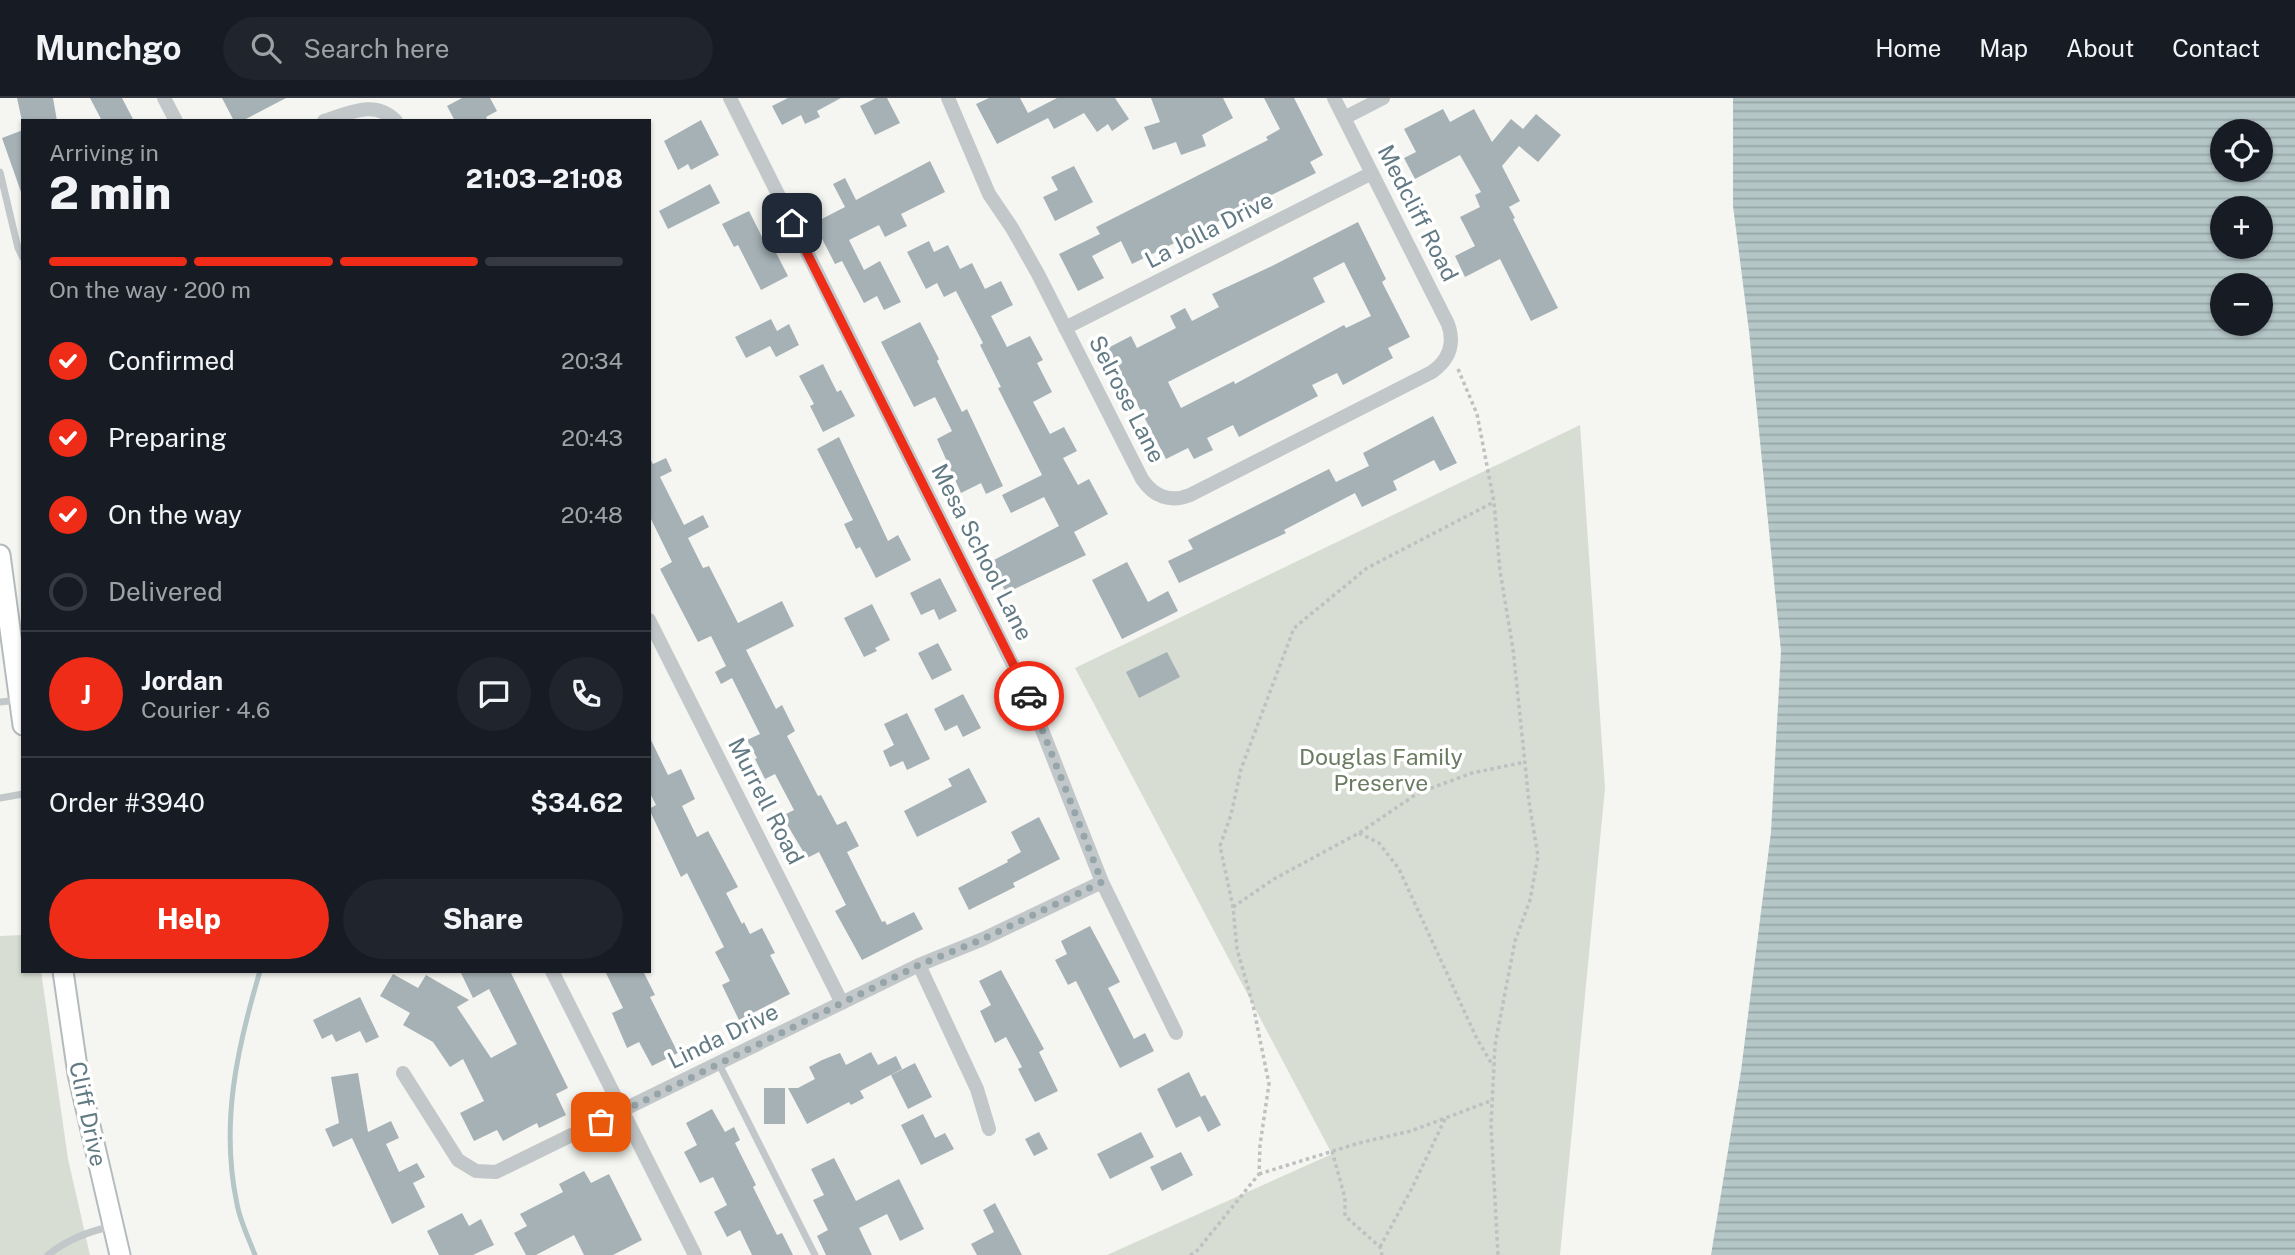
<!DOCTYPE html>
<meta charset="utf-8">
<style>
:root{--surface:#171b24;--page:#20242c;--text:#f1f3f6;--muted:#9ea1a6;--line:#363941;--accent:#ee2c18}
body{margin:0;font-family:"Public Sans",sans-serif;background:var(--page);color:var(--text);height:100vh;display:flex;flex-direction:column;font-size:26px;white-space:nowrap}
*{box-sizing:border-box;margin:0}
p{font-size:23px;color:var(--muted)}
.icon{flex:none;width:38px;height:38px;fill:none;stroke:currentColor;stroke-width:2;stroke-linecap:round;stroke-linejoin:round}
.map{position:relative;flex:1;overflow:hidden}
.side{position:absolute;left:21px;top:21px;width:630px;height:854px;display:flex;flex-direction:column;background:var(--surface);border-radius:0px;box-shadow:0 2px 5px #0004}
.side>*{flex:none}
.controls{position:absolute;left:2210px;top:21px;display:grid;gap:14px}
.controls a{display:grid;place-items:center;width:63px;height:63px;border-radius:50%;background:var(--surface);box-shadow:0 2px 5px #0004;font-size:35px}
.pin{position:absolute;display:grid;place-items:center;width:60px;height:60px;color:#fff;margin:-30px;border-radius:14px;box-shadow:0 4px 10px #0006}
.courier{position:absolute;display:grid;place-items:center;width:70px;height:70px;margin:-35px;border:5px solid #ee2c18;border-radius:50%;background:#fff;color:#222;box-shadow:0 2px 9px #0007}
.overview em{font-style:normal;font-weight:800}
.overview div{display:flex;flex-direction:column-reverse}
.overview{display:flex;align-items:center;justify-content:space-between;height:119px;padding:0 28px}
h1{font-size:46px;font-weight:800;line-height:52px}
.bar{display:grid;grid-template-columns:repeat(4,1fr);gap:10px 7px;align-content:center;height:84px;padding:0 28px}
.bar i{height:9px;border-radius:5px;background:var(--line)}
.bar .on{background:var(--accent)}
.bar p{grid-column:span 4}
.line{display:flex;align-items:center;gap:18px;padding:0 28px;border-top:2px solid var(--line)}
.line div{flex:1}
.round{display:grid;place-items:center;flex:none;width:74px;height:74px;border-radius:37px;background:var(--page)}
ol{padding:0 28px;list-style:none}
li{display:flex;align-items:center;gap:21px;height:77px}
li p{margin-inline-start:auto}
li .icon{padding:7px;border-radius:50%;background:var(--accent);color:#fff;stroke-width:4}
li:last-child{color:var(--muted)}
li i{width:38px;height:38px;border:4px solid var(--line);border-radius:50%}
.button{display:flex;gap:14px;margin-top:auto;padding:14px 28px}
.button a{flex:1;height:80px;border-radius:42px;background:var(--accent);color:#fff;font-size:28px;font-weight:800;line-height:80px;text-align:center}
.button a+a{background:var(--page);color:var(--text)}
header{display:flex;align-items:center;gap:42px;box-sizing:border-box;height:98px;padding:0 35px;background:var(--surface);border-bottom:2px solid var(--line)}
header strong{font-size:33px}
nav{display:flex;gap:38px;margin-inline-start:auto;font-size:24px}
.search{width:490px;height:63px;background:var(--page);display:flex;align-items:center;gap:18px;box-sizing:border-box;padding:0 24px;border-radius:38px;color:var(--muted);font-size:26px}
.map>svg:first-child{display:block}
</style>
<header>
<strong>Munchgo</strong>
<div class="search"><svg class="icon" aria-label="search" viewBox="0 0 24 24"><circle cx="10" cy="10" r="6"/><path d="M15 15l6 6"/></svg>Search here</div>
<nav><a>Home</a><a>Map</a><a>About</a><a>Contact</a></nav>
</header>
<div class="map">
<svg width="2295" height="1157" viewBox="0 0 2295 1157">
<defs>
<pattern id="water-rules" width="6" height="5" patternUnits="userSpaceOnUse" patternTransform="scale(1.75)"><rect width="6" height="5" fill="#b5c6c7"/><path d="M0 2.5h6" fill="none" stroke="#97a6a7"/></pattern>
</defs>
<rect width="100%" height="100%" fill="#f5f5f1"/>
<path fill="#d7ddd2" d="M1580 327 1605 690 1560 1157H1107L1332 1056 1075 570Z
M23 837V873H41L68 1061 90 1157H0V838Z"/>
<path fill="url(#water-rules)" fill-rule="evenodd" d="M1733 0H2295V1157H1711L1741 973 1771 734 1781 553 1749 233 1733 108ZM2222 33H2261V72H2222ZM2222 110H2261V149H2222ZM2222 187H2261V226H2222Z"/>
<g fill="none" stroke-linecap="round" stroke-linejoin="round">
<path stroke="#b5c6c7" stroke-width="5" d="M255 1157C249 1141 240 1123 237 1106 220 1026 237 950 260 873"/>
</g>
<path fill="#a5b1b5" fill-rule="evenodd" d="M17 0H53L57 23H22Z
M90 0H122L134 23H102Z
M222 0H286L242 23H234Z
M462 0H490L497 13 486 19 488 23H455L447 8Z
M788 0H841L817 13 820 19 805 26 801 17 782 27 772 8Z
M876 0H887L900 25 875 37 860 8Z
M989 0H1020L1028 15 1057 0H1115L1129 21 1112 33 1108 26 1097 34 1084 15 1054 31 1048 20 997 46 976 6Z
M1151 0H1223L1233 20 1202 37 1206 48 1181 57 1176 44 1153 52 1144 29 1160 24Z
M1264 0H1294L1323 57 1310 64 1316 75 1132 166 1121 143 1092 158 1104 180 1078 193 1059 156 1100 136 1096 129 1268 42 1266 39 1280 31Z
M1443 11 1450 24 1474 11 1492 44 1511 21 1523 31 1536 16 1561 37 1538 64 1519 48 1502 68 1520 103 1509 109 1515 120 1513 121 1558 210 1531 223 1500 161 1465 179 1455 158 1475 148 1460 119 1480 109 1475 97 1481 94 1460 57 1415 81 1404 60 1416 54 1404 31Z
M701 22 719 57 691 72 688 66 678 72 664 43Z
M23 32V93L21 94 2 40Z
M930 63 945 94 901 116 907 128 885 139 879 127 849 142 864 172 880 163 901 204 884 212 877 198 864 205 842 163 835 166 814 125 845 109 833 86 845 80 856 102Z
M1074 68 1093 104 1055 123 1043 99 1058 92 1051 79Z
M710 86 720 105 668 131 659 113Z
M749 113 765 145 770 143 788 178 761 192 738 147 734 149 722 126Z
M1358 124 1386 181 1382 184 1410 239 1388 250 1393 260 1343 287 1337 275 1312 287 1318 298 1239 339 1233 327 1207 340 1213 352 1194 361 1188 350 1166 361 1108 250 1131 238 1137 250 1176 230 1170 218 1185 210 1192 223 1219 209 1212 196 1272 168ZM1344 164 1371 218 1346 230 1344 227 1235 286 1234 283 1181 310 1168 284 1325 204 1313 180Z
M929 143 934 154 948 147 960 171 972 165 985 191 1001 183 1013 207 991 218 1007 249 1030 238 1043 262 1037 265 1052 294 1033 304 1050 336 1064 329 1077 353 1063 360 1078 387 1089 381 1108 416 1074 434 1086 457 1006 495 990 464 1059 428 1044 399 1011 415 1002 397 1042 377 998 290 1001 289 980 247 983 245 956 193 944 199 937 185 926 191 907 154Z
M771 221 777 233 789 226 799 247 776 259 770 248 746 260 735 239Z
M920 224 939 261 937 263 962 314 967 311 1003 388 986 396 981 385 961 395 937 341 952 333 935 299 914 309 881 244Z
M823 266 837 294 841 292 855 318 823 334 810 308 814 306 799 278Z
M1433 318 1457 365 1440 373 1434 362 1393 383 1397 392 1362 409 1355 395 1284 432 1286 435 1179 485 1168 463 1193 451 1188 442 1329 371 1336 384 1369 368 1363 355Z
M839 339 888 443 898 437 911 462 876 480 860 449 856 451 844 426 853 422 817 351Z
M649 359 653 366 666 360 672 373 660 379 684 427 703 417 709 429 688 440 703 470 709 468 738 525 782 503 794 528 746 552 776 611 782 607 795 633 787 638 818 698 821 697 837 727 846 723 859 748 847 754 882 824 885 823 887 827 914 814 923 831 862 862 835 813 846 807 819 754 807 760 782 718 794 712 775 676 765 681 755 661 757 660 747 642 760 636 732 580 721 586 715 574 726 568 711 538 698 544 660 471 672 464 649 417Z
M1127 464 1148 504 1168 493 1178 513 1122 541 1092 482Z
M940 480 957 513 939 522 934 511 921 517 910 495Z
M872 506 890 542 875 550 877 553 864 559 844 520Z
M938 545 952 572 932 582 918 555Z
M1167 554 1180 579 1139 600 1126 574Z
M963 596 981 630 963 639 957 627 945 633 934 611Z
M907 615 930 661 907 672 903 663 890 669 883 653 894 647 884 626Z
M649 638 668 677 681 671 695 701 682 708 697 739 708 733 738 789 726 795 742 826 744 824 750 836 762 830 775 855 770 857 790 896 739 922 722 887 730 883 715 854 724 849 687 775 681 779 649 711 656 707 649 693Z
M969 670 987 704 917 739 904 713 952 688 948 681Z
M1039 719 1060 761 1013 785 1015 789 969 812 958 790 1008 764 1007 762 1021 754 1011 734Z
M1090 828 1120 884 1108 890 1134 941 1145 935 1154 953 1120 970 1076 883 1068 887 1055 862 1067 856 1061 843Z
M1001 872 1044 951 1039 954 1058 993 1035 1004 1018 971 1022 969 1006 939 995 945 980 913 991 907 979 883Z
M460 873H510L568 990 556 996 566 1017 539 1030 537 1025 503 1043 497 1032 474 1043 460 1015 484 1003 463 961 450 969 433 944 403 927 410 915 380 898 393 876 418 890 426 877 469 902 457 909 491 960 517 946 489 891 473 900Z
M605 873H643L655 897 650 899 678 955 652 968 639 944 627 950 612 915 623 910Z
M360 899 379 939 366 945 360 933 336 944 332 936 322 941 313 922Z
M871 954 878 967 896 958 902 971 860 993 864 1000 851 1007 849 1004 807 1026 788 990H798L815 981 809 969 822 962 840 955 846 967Z
M915 965 932 999 908 1011 891 977Z
M1189 974 1201 999 1205 997 1221 1027 1208 1034 1200 1018 1176 1030 1157 991Z
M358 975 368 1034 391 1023 399 1040 386 1046 399 1074 417 1065 425 1079 413 1085 425 1109 392 1126 352 1040 333 1049 325 1031 339 1025 331 979Z
M764 990H785V1026H764Z
M712 1011 725 1034 734 1029 740 1042 735 1045 756 1087 753 1089 777 1137 782 1135 793 1157H752L740 1132 727 1139 714 1114 727 1107 713 1079 700 1085 684 1054 697 1047 686 1025Z
M923 1016 935 1040 945 1035 954 1051 921 1067 901 1027Z
M1039 1034 1048 1051 1034 1058 1025 1041Z
M1141 1034 1154 1059 1110 1081 1097 1056Z
M1181 1054 1193 1077 1162 1093 1150 1069Z
M834 1060 856 1103 899 1081 924 1131 900 1143 887 1116 859 1130 872 1157H826L817 1138 828 1132 813 1102 824 1097 811 1071Z
M584 1073 591 1085 609 1076 642 1142 613 1157H584L574 1137 536 1157H526L514 1135 527 1128 520 1116 563 1094 559 1086Z
M995 1105 1022 1157H977L971 1146 994 1134 983 1112Z
M462 1115 469 1128 481 1121 494 1147 473 1157H439L427 1133Z"/>
<g fill="none" stroke-linecap="round" stroke-linejoin="round">
<defs>
<path id="secondary" d="M0 457 23 627
M63 873 78 976 120 1157"/>
</defs>
<use href="#secondary" stroke="#b4bbbe" stroke-width="23"/>
<path stroke="#bec0c2" stroke-width="3.5" stroke-dasharray="3.5 3.5" stroke-linecap="butt" d="M1458 271 1477 316 1494 404 1500 473 1513 551 1529 704 1538 758 1530 802 1515 843 1495 947 1491 1027 1498 1157
M1359 735 1379 745 1399 771 1477 941 1493 968
M1233 809 1274 781 1359 735 1418 695 1472 675 1525 664
M1332 1053 1345 1100V1118L1380 1149 1382 1157
M1259 1076 1359 1045 1411 1033 1493 1002
M1380 1149 1411 1092 1445 1021
M1190 1157 1196 1154 1259 1076 1260 1047 1269 986 1253 907 1237 851 1233 809 1220 748 1231 717 1241 671 1294 530 1367 470 1494 404"/>
<path stroke="#c2c7c9" stroke-width="7" d="M0 74 18 150 23 160
M0 604 19 602
M0 700 23 696
M719 966 815 1157
M48 1157C68 1141 88 1134 112 1128"/>
<path stroke="#c2c7c9" stroke-width="14" d="M164 0 176 23
M730 0 1029 599 1102 784 1176 935
M948 0 989 96 1012 130 1038 176 1142 381C1154 399 1170 405 1190 397L1432 274C1449 262 1455 246 1448 226L1334 0
M1344 20 1383 0
M324 23C349 15 375 1 396 23
M1065 230 1372 75
M649 522 842 905
M919 867 977 991 989 1031
M552 873 695 1157
M403 975 458 1062 476 1073 496 1074 919 867 983 841 1102 784"/>
<use href="#secondary" stroke="#fff" stroke-width="19"/>
</g>
<g fill="none" stroke-linecap="round" stroke-linejoin="round">
<path stroke="#95a5aa" stroke-width="7" stroke-dasharray="0 12.6" d="M601 1024 919 867 983 841 1102 784 1029 598"/>
<path stroke="#ee2c18" stroke-width="9" d="M792 125 1029 598"/>
</g>
<g text-anchor="middle" stroke-width="7" stroke-linejoin="round" paint-order="stroke">
<g font-size="23" fill="#627a84" stroke="#fff">
<text transform="translate(1418 115) rotate(63)" y="8">Medcliff Road</text>
<text transform="translate(1209 132) rotate(-27)" y="8">La Jolla Drive</text>
<text transform="translate(1127 301) rotate(63)" y="8">Selrose Lane</text>
<text transform="translate(982 454) rotate(63)" y="8">Mesa School Lane</text>
<text transform="translate(766 703) rotate(63)" y="8">Murrell Road</text>
<text transform="translate(723 938) rotate(-26)" y="8">Linda Drive</text>
<text transform="translate(88 1016) rotate(78)" y="8">Cliff Drive</text>
</g>
<g font-size="23" fill="#6a7b61" stroke="#fff">
<text x="1381" y="667">Douglas Family<tspan x="1381" dy="26">Preserve</tspan></text>
</g>
</g>
</svg>
<div class="controls">
<a><svg class="icon" aria-label="locate" viewBox="0 0 24 24"><circle cx="12" cy="12" r="6"/><path d="M12 2v4M12 18v4M2 12h4M18 12h4"/></svg></a>
<a>+</a>
<a>−</a>
</div>
<div class="pin" style="left:601px;top:1024px;background:#ea580c"><svg class="icon" aria-label="bag" viewBox="0 0 24 24"><path d="M5 8h14l-1 12H6zM9 8a3 3 0 0 1 6 0"/></svg></div>
<div class="pin" style="left:792px;top:125px;background:#1f2937"><svg class="icon" aria-label="home" viewBox="0 0 24 24"><path d="M3 11l9-7 9 7M6 9v11h12V9"/></svg></div>
<div class="courier" style="left:1029px;top:598px"><svg class="icon" aria-label="car" viewBox="0 0 24 24"><path d="M5 17H2v-5l4-1 3-4h7l3 4 3 1v5h-3M9 17h6M6 11h13"/><circle cx="7" cy="17" r="2"/><circle cx="17" cy="17" r="2"/></svg></div>
<section class="side">
<div class="overview"><div><h1>2 min</h1><p>Arriving in</p></div><em>21:03–21:08</em></div>
<div class="bar"><i class="on"></i><i class="on"></i><i class="on"></i><i></i><p>On the way · 200 m</p></div>
<ol>
<li><svg class="icon" aria-label="check" viewBox="0 0 24 24"><path d="M5 12l5 5 9-10"/></svg>Confirmed<p>20:34</p></li>
<li><svg class="icon" aria-label="check" viewBox="0 0 24 24"><path d="M5 12l5 5 9-10"/></svg>Preparing<p>20:43</p></li>
<li><svg class="icon" aria-label="check" viewBox="0 0 24 24"><path d="M5 12l5 5 9-10"/></svg>On the way<p>20:48</p></li>
<li><i></i>Delivered</li>
</ol>
<div class="line" style="height:126px"><b class="round" style="background:var(--accent);color:#fff">J</b><div><b>Jordan</b><p>Courier · 4.6</p></div><a class="round"><svg class="icon" aria-label="chat" viewBox="0 0 24 24"><path d="M4 5h16v11H9l-5 4z"/></svg></a><a class="round"><svg class="icon" aria-label="phone" viewBox="0 0 24 24"><path d="M5 4h4l2 5-3 2q2 4 5 5l2-3 5 2v4C11 20 4 13 5 4z"/></svg></a></div>
<div class="line" style="height:91px"><div>Order #3940</div><b>$34.62</b></div>
<div class="button"><a>Help</a><a>Share</a></div>
</section>
</div>
